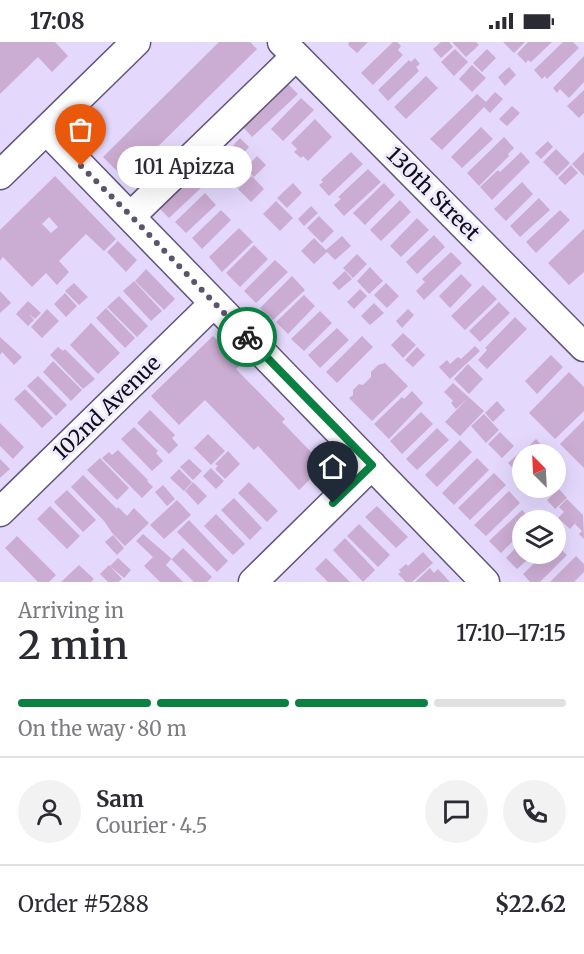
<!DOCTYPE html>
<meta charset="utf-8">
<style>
:root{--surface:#fff;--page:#f2f2f3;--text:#2b2b33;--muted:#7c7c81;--line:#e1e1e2;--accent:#0b8043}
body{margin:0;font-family:Merriweather,serif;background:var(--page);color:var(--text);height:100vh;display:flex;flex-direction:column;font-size:22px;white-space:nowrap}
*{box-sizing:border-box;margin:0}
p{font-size:20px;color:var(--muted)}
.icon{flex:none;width:33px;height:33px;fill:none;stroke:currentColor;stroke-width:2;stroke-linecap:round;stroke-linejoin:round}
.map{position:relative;height:540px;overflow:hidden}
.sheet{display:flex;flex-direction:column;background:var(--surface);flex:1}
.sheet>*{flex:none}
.needle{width:39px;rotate:336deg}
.tools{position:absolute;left:512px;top:402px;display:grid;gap:12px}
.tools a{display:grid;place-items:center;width:54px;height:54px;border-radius:50%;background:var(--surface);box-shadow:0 6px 24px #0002;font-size:30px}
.pin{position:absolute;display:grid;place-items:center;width:51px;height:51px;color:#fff;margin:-62px -26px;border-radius:50% 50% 50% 0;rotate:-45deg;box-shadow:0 0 6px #0007}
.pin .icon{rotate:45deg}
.courier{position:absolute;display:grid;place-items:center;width:60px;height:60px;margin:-30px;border:4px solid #0b8043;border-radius:50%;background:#fff;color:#222;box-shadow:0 2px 8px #0007}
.bubble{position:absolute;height:42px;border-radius:21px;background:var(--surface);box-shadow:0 6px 24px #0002;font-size:20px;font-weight:600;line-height:42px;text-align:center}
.summary em{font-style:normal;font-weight:600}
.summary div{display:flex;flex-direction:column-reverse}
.summary{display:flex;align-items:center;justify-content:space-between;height:102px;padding:0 18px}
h1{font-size:39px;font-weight:600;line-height:45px}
.bar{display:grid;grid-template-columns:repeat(4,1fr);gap:9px 6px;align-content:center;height:72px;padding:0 18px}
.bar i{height:8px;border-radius:4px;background:var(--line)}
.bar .selected{background:var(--accent)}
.bar p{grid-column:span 4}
.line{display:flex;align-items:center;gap:15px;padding:0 18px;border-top:2px solid var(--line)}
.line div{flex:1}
.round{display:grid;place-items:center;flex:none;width:63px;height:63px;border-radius:32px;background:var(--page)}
.status{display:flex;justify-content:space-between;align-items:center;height:42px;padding:0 30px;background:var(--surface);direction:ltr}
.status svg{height:16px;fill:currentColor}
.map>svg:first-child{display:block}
</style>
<div class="status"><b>17:08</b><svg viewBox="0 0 49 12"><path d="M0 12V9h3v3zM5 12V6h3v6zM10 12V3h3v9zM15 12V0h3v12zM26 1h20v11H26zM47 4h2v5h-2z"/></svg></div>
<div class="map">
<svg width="584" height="540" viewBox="0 0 584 540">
<rect width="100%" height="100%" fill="#e4d9fd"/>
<path fill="#cbacd2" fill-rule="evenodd" d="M0 0H55L68 14 52 30 38 15 0 52Z
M219 0H250L257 7 125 137 103 115Z
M349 0H368L357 11 348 3Z
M393 0H397L401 4 398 8 403 13 373 43 361 31Z
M441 0H449L453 5 441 16 433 7Z
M452 0H476L479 3 466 15Z
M503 0H525L514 11Z
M528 0H552L531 20 528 18 526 21 517 12Z
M563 0H573L579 6 547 37 545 34 542 37 534 28Z
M455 7 468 20 454 34 441 20Z
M487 7 496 16 482 30 473 21Z
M584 14V40L569 56 560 47 557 51 553 46Z
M415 16 420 22 416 25 419 29 388 59 378 48 409 18 411 20Z
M472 23 486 36 472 50 459 37Z
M509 25 516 33 505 44 498 35Z
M426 34 438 46 406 77 394 65Z
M286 40 298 52 252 95 243 85 254 75 252 73Z
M584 48V71L579 76 567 64Z
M495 50 503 57 490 71 484 65 442 108 430 97 477 52 486 60Z
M301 56 314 68 283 99 271 87Z
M512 64 520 71 507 84 499 77Z
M315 77 332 95 308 119 303 114 301 116 294 110 297 107 291 101Z
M481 85 493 97 462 126 451 115Z
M504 95 514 106 508 112 509 114 479 144 467 131Z
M240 96 249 105 237 118 228 109Z
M548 99 553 105 541 117 535 111Z
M556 107 570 121 557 134 543 120Z
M225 108 235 119 222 131 212 120Z
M351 110 363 122 329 154 319 143 323 140 321 138Z
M521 110 530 120 492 158 480 145 498 128 500 130Z
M584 110V134L572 122Z
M257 114 266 123 254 135 245 126Z
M237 119 251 132 238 146 224 132Z
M571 123 578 131 565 143 558 136Z
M368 127 381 140 344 174 334 163 341 157 338 155Z
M55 134 116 197 104 209 86 192 59 219 69 230 57 243 46 231 32 245 3 215 0 219V188ZM49 175 58 185 51 191 42 182Z
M192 134 202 145 169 176 159 166Z
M252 134 264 147 251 160 238 147Z
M522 140 533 152 506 179 494 167Z
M293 141 302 151 287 166 277 156Z
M384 141 395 153 365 183 353 171Z
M205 151 216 163 186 191 175 180Z
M539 156 550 168 520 195 510 184Z
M400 158 411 170 381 199 370 188Z
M276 159 293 176 280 189 263 172Z
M311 164 318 171 304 184 298 177Z
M221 168 231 178 202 207 192 196Z
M560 168 570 178 536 211 526 200Z
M319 174 334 189 322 201 307 186Z
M417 176 429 188 401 215 390 204Z
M239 186 253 200 222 230 209 215Z
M584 187V230L569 243 548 221Z
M434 193 445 205 417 232 406 220Z
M342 194 351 204 335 218 327 210 314 222 301 209 314 196 326 208Z
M118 199 137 218 126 230 107 210Z
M254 203 268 217 240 245 226 231Z
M451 210 462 221 424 258 416 249 425 240 422 237Z
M357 212 367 222 353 236 343 226Z
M275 218 288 230 256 261 244 249Z
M370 225 383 239 369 252 357 239Z
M146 227 175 257 164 268 135 239Z
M345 229 352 237 339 248 332 241Z
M461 232 472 243 450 266 439 254Z
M292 234 305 248 273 278 260 266Z
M134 239 162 269 151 279 123 249Z
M74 241 88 255 79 263 65 249Z
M386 241 399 254 387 266 374 253Z
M483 243 497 257 465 288 451 274Z
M360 247 367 254 354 267 347 260Z
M0 249 11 261 0 271Z
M65 251 77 264 66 275 54 262Z
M304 253 315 264 288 292 276 280Z
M119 254 148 284 137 295 107 265Z
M28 259 41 271 35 277 29 272 34 278 28 284 16 272Z
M499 260 510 271 480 300 469 289Z
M374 261 384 271 370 283 361 274Z
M106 266 135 296 125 306 96 276Z
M47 267 59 279 42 296 31 285Z
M408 267 414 273 402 286 396 279Z
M320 269 332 281 304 309 291 297Z
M515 275 527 287 487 327 478 318 487 308 485 306Z
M91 281 120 311 98 332 70 303Z
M337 286 349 298 320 326 308 313Z
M403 291 416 303 403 316 391 303Z
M213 294 241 322 236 327 285 377 282 380 315 414 317 412 326 422 299 448 258 404 254 408 205 358 179 383 151 354Z
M362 294 373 305 337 341 326 330Z
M0 295 22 315 14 323 2 310 0 313Z
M475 304 480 309 450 337 439 325 447 318 450 322 458 315 461 317Z
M58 305 63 309 65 307 95 337 83 347 50 313Z
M417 305 425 313 413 325 405 318Z
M551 313 563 325 537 352 525 339Z
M53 319 82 348 71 359 43 330Z
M385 321 408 344 372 379 349 356 353 353V348L359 342 363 343 371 335V330L378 323Z
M468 322 483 337 469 352 454 337Z
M569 330 584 345V369L555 397 529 371Z
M38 334 67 363 56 374 27 344Z
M453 341 484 369 460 394 445 380 467 357 456 367 451 361 453 359 444 350Z
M25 347 53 376 42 386 14 357Z
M412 349 423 361 389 397 374 382 402 355 404 357Z
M497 359 505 368 493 380 485 371Z
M150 368 175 393 172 396 178 403 169 412 137 381Z
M421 370 433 382 402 412 390 399Z
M484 372 499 388 486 401 471 384Z
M584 378V426L560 402Z
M0 381 24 405 13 417 0 404Z
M134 385 158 409 156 411 163 419 152 429 121 397Z
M437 386 449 398 417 428 406 417Z
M500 390 514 404 502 416 488 402Z
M208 392 225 409 211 423 194 406Z
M536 397 547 409 544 412H527L524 409Z
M460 398 472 410 437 445 425 433Z
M118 408 148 438 147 439 153 445 142 456 102 416 109 410 112 413Z
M228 409 240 422 225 437 215 427 218 424 215 422Z
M520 410 522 412V430L519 433 508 421Z
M100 416 129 446 117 458 87 428Z
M477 416 489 428 454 463 442 451Z
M0 417 10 427 0 436Z
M189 417 202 429 193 438 180 425Z
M211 426 224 439 216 447 203 434Z
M179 427 192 440 184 449 170 436Z
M494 431 506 443 470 478 458 466Z
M83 433 117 467 118 465 127 474 134 466 149 481 125 504 113 492 104 479 71 445Z
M193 440 207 454 198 463 185 449Z
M249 440 278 469 267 480 238 451Z
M163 443 175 457 167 464 155 450Z
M559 447 567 456 555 467 547 458Z
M67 448 96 478 83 490 54 460Z
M509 449 520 461 486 494 474 483Z
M234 456 262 486 250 498 221 468Z
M567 457 583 473 584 497 579 492 582 489 575 482 579 477 570 487 558 476 564 470 559 465Z
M177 458 191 473 164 497 150 483Z
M50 464 80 494 67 507 37 477Z
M377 464 408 495 396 506 365 475Z
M522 468 532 478H522V490L501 511 489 499Z
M216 472 245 502 233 513 204 484Z
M189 478 228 519 217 530 177 490Z
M359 482 390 513 378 525 347 494Z
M143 492 172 517 183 506 212 535 207 540H194L171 517 166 523 183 540H160L144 524 153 515 136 499Z
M113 493 124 506 117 513 105 500Z
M17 494 56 533 49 540H38L5 506Z
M345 496 375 528 363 540 333 508Z
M522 499V512H534L517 527 506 516Z
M555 501 567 513 540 540H530L523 532 544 512H555Z
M423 510 433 521 412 540H406L398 532 401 530 399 528 406 522 408 524Z
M576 514 584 522V530L574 540H550Z
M118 516 131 528 124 536 110 524Z
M326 516 350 540H328L315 527Z
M79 523 94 537 91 540H61Z
M109 523 122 537 118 540H108L100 532Z
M430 526 434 531 438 527 450 540H415Z"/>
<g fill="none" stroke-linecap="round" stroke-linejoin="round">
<defs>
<path id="minor" d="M282 0 584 305
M46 88 485 540
M0 133 136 0
M131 174 296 14
M0 470 213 262
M253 540 372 423"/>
</defs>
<use href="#minor" stroke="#61547b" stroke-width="31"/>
<use href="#minor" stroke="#fff" stroke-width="28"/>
</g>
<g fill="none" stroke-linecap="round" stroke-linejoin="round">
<path stroke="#5c546b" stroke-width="6" stroke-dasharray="0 10.8" d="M81 124 131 174 247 295"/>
<path stroke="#0b8043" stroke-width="8" d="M247 295 372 423 333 461"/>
</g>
<g text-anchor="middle" stroke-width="6" stroke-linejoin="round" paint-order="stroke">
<g font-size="21" fill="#120d1c" stroke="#efeafc">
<text transform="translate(433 152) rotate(45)" y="7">130th Street</text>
<text transform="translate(107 366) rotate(-44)" y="7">102nd Avenue</text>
</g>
</g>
</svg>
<div class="tools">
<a><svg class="needle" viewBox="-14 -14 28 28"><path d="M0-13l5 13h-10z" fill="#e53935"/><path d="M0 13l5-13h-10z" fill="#7c7c81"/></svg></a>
<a><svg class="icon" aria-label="layers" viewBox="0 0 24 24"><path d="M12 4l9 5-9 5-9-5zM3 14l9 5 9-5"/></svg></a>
</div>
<div class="pin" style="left:81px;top:124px;background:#ea580c"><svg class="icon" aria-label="bag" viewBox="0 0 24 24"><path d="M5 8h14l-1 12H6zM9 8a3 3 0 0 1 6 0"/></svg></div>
<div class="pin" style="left:333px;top:461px;background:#1f2937"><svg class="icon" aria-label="home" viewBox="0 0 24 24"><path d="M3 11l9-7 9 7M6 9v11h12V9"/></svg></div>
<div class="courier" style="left:247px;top:295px"><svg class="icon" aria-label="bike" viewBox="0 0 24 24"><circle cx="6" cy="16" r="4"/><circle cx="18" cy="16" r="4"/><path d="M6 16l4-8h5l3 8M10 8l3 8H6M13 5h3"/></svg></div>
<div class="bubble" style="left:117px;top:104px;width:135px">101 Apizza</div>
</div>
<section class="sheet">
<div class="summary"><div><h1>2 min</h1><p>Arriving in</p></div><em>17:10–17:15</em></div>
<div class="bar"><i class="selected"></i><i class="selected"></i><i class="selected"></i><i></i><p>On the way · 80 m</p></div>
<div class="line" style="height:108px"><a class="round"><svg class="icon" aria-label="person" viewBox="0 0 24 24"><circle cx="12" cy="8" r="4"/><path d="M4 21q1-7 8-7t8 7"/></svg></a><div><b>Sam</b><p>Courier · 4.5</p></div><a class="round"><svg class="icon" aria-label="chat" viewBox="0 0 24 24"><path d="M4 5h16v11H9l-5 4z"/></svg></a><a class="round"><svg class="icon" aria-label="phone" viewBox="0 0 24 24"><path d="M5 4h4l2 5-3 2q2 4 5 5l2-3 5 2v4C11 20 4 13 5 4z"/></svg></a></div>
<div class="line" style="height:78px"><div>Order #5288</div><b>$22.62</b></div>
</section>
